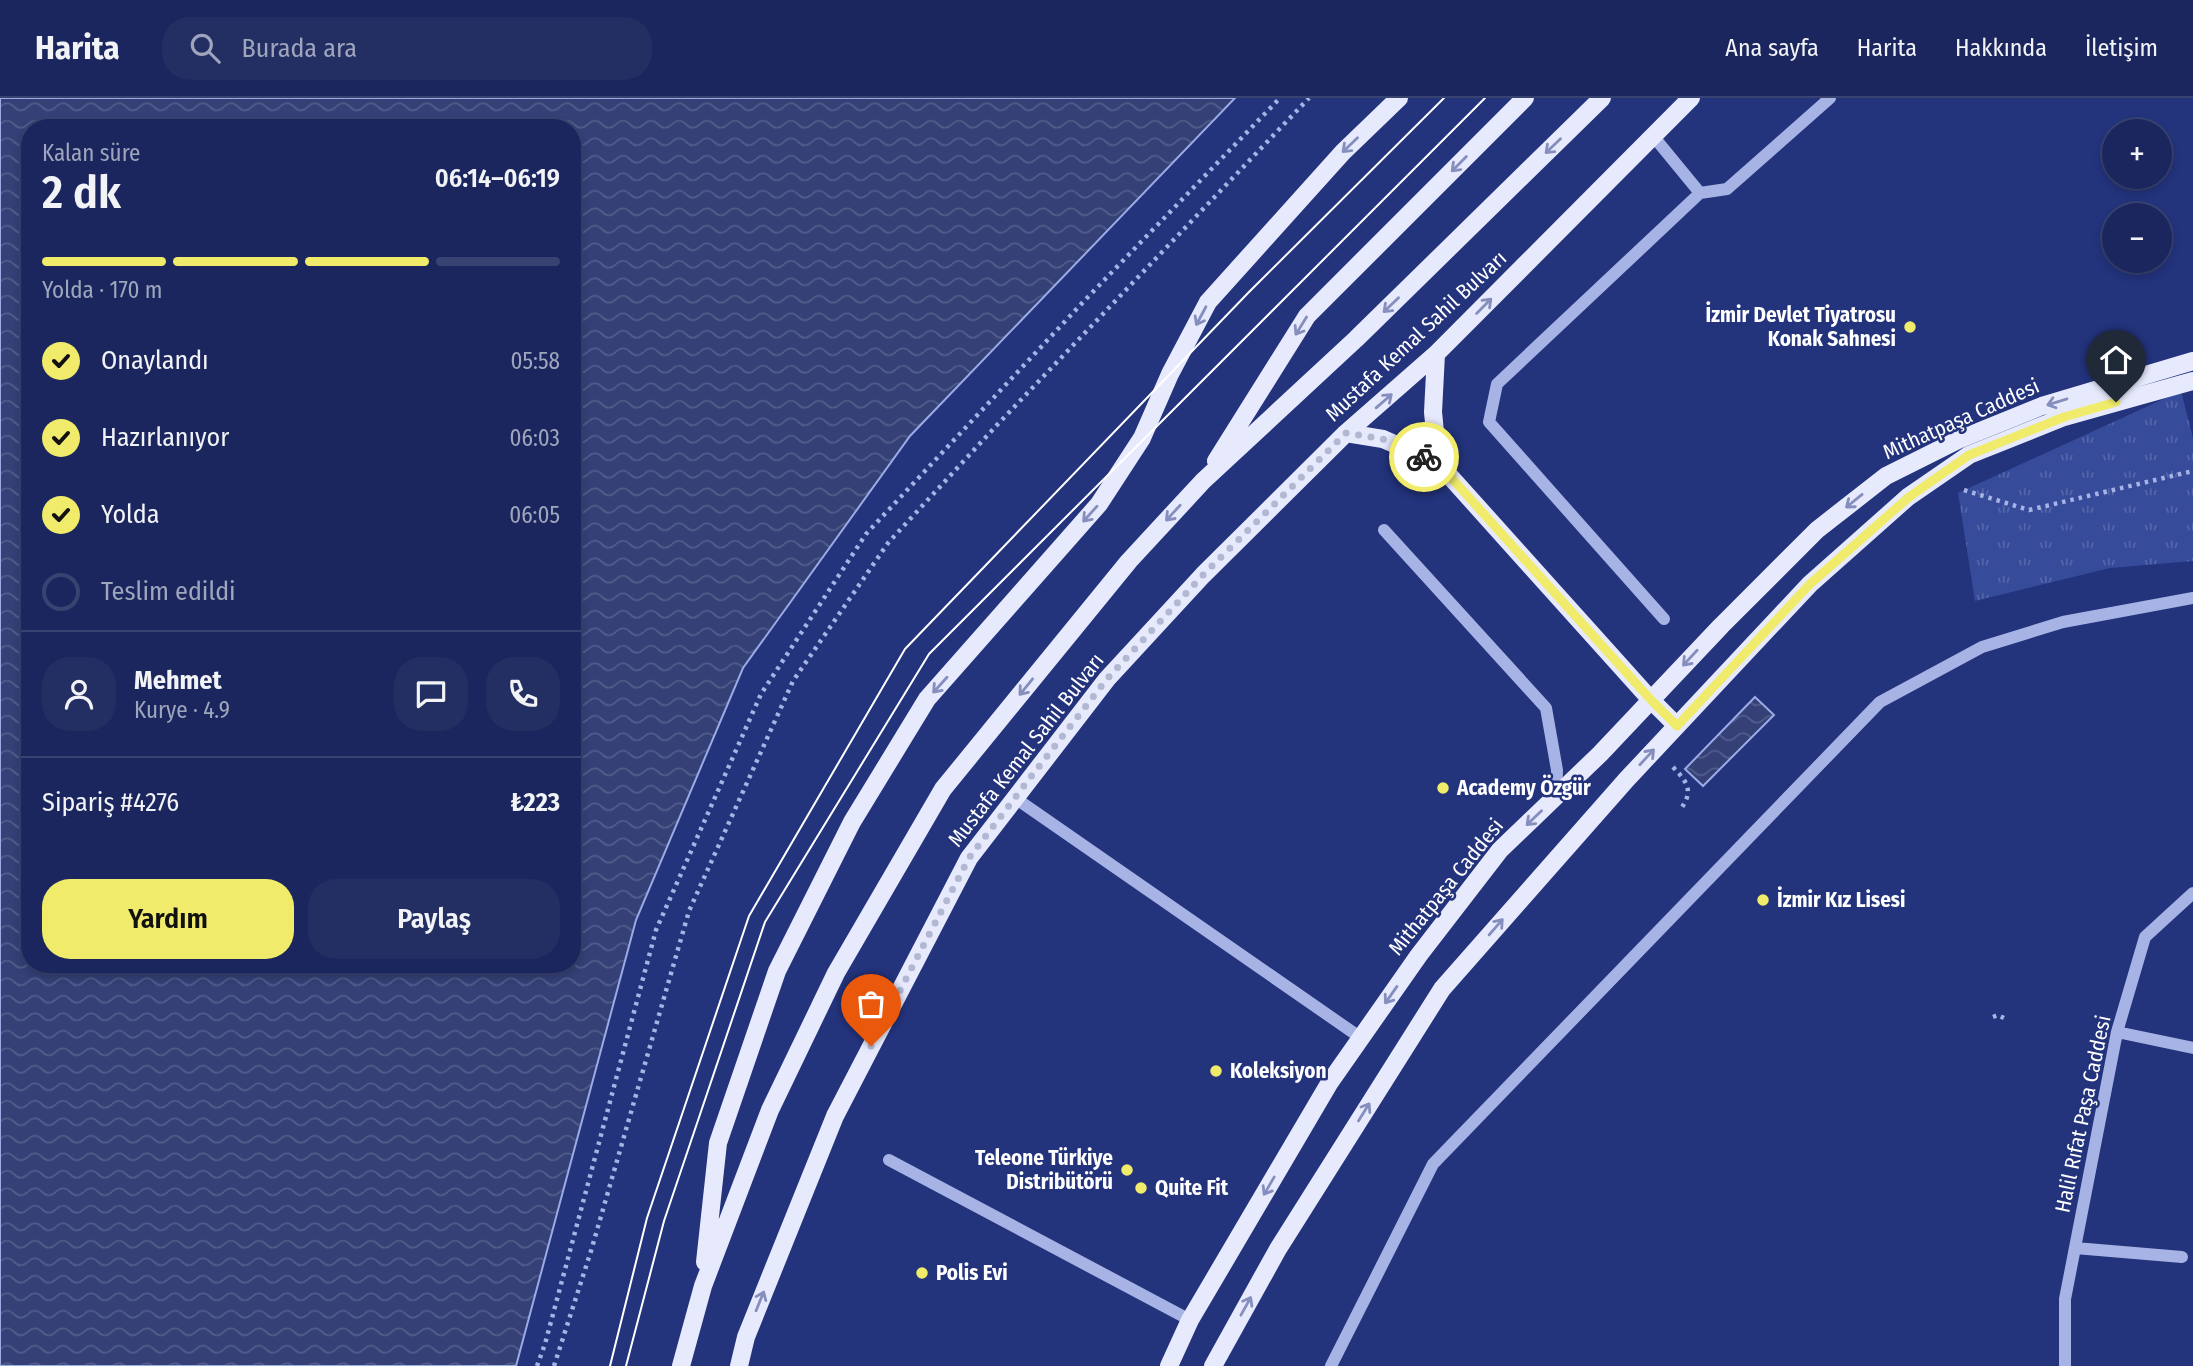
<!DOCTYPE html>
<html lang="tr">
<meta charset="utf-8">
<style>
:root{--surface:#1a265d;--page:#232e63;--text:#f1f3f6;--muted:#9fa5bc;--line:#384372;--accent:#f0eb6a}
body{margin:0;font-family:"Fira Sans Condensed",sans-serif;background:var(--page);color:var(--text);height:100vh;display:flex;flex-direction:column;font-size:26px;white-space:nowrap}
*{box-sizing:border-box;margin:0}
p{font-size:23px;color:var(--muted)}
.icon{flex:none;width:38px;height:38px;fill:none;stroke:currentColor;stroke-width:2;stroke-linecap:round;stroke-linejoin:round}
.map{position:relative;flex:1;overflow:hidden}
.details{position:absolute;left:21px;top:21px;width:560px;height:854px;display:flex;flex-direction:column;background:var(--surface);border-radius:28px;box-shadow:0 4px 10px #0003,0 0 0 2px var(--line)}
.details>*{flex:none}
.tools{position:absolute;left:2102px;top:21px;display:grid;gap:14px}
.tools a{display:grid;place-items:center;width:70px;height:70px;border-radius:50%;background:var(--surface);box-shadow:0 4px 10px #0003,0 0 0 2px var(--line);font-size:35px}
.pin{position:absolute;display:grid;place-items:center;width:60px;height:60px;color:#fff;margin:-72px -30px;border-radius:50% 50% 50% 0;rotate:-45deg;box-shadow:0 0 7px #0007}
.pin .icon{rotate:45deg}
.courier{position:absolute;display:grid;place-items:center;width:70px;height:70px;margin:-35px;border:5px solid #f0eb6a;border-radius:50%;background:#fff;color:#222;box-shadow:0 2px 9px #0007}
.headline em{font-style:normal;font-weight:600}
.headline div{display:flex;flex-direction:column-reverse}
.headline{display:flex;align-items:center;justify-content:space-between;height:119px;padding:0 21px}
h1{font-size:46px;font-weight:600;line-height:52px}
.bar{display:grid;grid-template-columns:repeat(4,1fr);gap:10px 7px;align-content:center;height:84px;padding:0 21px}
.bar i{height:9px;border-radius:5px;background:var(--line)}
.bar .active{background:var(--accent)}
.bar p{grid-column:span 4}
.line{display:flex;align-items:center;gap:18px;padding:0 21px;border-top:2px solid var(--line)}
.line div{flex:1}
.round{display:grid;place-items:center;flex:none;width:74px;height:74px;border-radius:28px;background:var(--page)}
ol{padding:0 21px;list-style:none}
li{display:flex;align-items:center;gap:21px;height:77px}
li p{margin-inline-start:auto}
li .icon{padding:7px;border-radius:50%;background:var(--accent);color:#111;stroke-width:4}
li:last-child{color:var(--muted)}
li i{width:38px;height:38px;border:4px solid var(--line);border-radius:50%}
.action{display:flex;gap:14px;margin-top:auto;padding:14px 21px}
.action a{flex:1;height:80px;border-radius:28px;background:var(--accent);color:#111;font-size:28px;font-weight:600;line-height:80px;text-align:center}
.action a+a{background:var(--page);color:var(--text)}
header{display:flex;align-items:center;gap:42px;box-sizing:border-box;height:98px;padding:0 35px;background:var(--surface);border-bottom:2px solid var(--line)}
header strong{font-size:33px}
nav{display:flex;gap:38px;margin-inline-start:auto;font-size:24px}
.search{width:490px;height:63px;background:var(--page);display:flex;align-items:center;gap:18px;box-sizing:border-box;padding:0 24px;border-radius:28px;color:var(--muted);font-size:26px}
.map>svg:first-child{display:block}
</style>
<header>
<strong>Harita</strong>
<div class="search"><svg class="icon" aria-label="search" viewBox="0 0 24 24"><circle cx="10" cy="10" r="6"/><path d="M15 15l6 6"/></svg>Burada ara</div>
<nav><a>Ana sayfa</a><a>Harita</a><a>Hakkında</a><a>İletişim</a></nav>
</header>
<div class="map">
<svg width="2193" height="1268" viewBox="0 0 2193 1268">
<defs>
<pattern id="park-tufts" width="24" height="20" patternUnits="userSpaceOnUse" patternTransform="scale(1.75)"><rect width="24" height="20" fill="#364b9a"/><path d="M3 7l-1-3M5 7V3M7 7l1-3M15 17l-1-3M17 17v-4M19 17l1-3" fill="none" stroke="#5466a9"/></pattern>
<pattern id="water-waves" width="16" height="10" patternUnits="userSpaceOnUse" patternTransform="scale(1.75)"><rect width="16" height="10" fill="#344076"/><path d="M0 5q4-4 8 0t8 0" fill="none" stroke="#525d8b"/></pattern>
</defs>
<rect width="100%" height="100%" fill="#23337c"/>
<path fill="url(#park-tufts)" d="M2181 293 2193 340V463L2110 470 1975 503 1958 395Z"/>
<path fill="url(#water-waves)" stroke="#9babe6" stroke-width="2" fill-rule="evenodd" d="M0 0H1235L910 338 743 570 636 822 516 1268H0ZM30 30H572V866H30Z
M1755 599 1774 617 1703 688 1685 671Z"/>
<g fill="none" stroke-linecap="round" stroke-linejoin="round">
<path stroke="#a7b3e5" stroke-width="4.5" stroke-dasharray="3.5 5" stroke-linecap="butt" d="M1964 392 2029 412 2193 373
M1673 669C1688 685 1694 693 1680 712
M1993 919 1998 917 2006 921
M537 1268 545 1246 656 832 761 596 866 436 1085 202 1280 0
M554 1268 591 1153 689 813 793 583 888 445 997 327 1309 0"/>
<path stroke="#a7b3e5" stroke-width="12" d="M1654 39 1700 95 1727 91 1830 0
M1384 432 1546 610 1557 672 1556 698
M1664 521 1489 324 1497 286 1700 95
M1015 700 1361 940
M2117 934 2193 950
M889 1062 1190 1222
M2075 1150 2182 1159
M1331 1268 1433 1066 1880 604 1982 549 2063 524 2193 500
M2065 1268V1201L2117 934 2145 839 2193 795"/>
<path stroke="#e7eafd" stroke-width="18" d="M1436 256 1433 314 1438 365
M1346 335 1383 341 1438 365 1651 602 1677 628
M1216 363 1307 218 1525 0
M705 1164 718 1045 777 873 852 724 927 601 1099 406 1142 340 1170 276 1208 204 1343 54 1399 0
M681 1268 703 1188 770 1012 836 875 943 691 1129 463 1203 383 1356 241 1602 0
M739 1268 746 1239 835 1018 969 760 1107 581 1203 477 1346 335 1436 256 1691 0
M1169 1268 1190 1222 1330 984 1419 857 1500 752 1600 656 1721 528 1817 432 1886 378 1958 342 2042 308 2193 263
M1213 1268 1278 1151 1442 891 1627 681 1810 486 1908 399 1969 357 2064 319 2193 283"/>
<path stroke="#fff" stroke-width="2" d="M610 1268 647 1120 749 818 905 551 1249 194 1444 0
M626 1268 664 1123 765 824 929 556 1485 0"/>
</g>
<defs><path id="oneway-shaft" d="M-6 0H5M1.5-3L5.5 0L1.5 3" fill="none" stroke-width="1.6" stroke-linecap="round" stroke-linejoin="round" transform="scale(1.75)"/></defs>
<g stroke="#858ebc">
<use href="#oneway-shaft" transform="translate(1350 47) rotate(136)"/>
<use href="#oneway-shaft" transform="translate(1553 48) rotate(136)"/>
<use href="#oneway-shaft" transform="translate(1459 66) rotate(135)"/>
<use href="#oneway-shaft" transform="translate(1391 207) rotate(136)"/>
<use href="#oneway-shaft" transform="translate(1484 208) rotate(-45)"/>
<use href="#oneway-shaft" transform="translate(1201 218) rotate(118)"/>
<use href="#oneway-shaft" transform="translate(1301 228) rotate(122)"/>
<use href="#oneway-shaft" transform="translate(1384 303) rotate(-41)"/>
<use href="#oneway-shaft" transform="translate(2057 304) rotate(163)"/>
<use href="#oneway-shaft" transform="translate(1854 403) rotate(141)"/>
<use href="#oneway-shaft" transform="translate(1173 415) rotate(133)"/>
<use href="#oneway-shaft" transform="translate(1090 416) rotate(132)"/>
<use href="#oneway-shaft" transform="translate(1690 560) rotate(133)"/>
<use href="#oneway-shaft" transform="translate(940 587) rotate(132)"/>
<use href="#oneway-shaft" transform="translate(1026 589) rotate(129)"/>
<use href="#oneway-shaft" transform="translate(1647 659) rotate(-47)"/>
<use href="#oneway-shaft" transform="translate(1534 720) rotate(136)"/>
<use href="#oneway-shaft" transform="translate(1496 829) rotate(-49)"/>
<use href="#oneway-shaft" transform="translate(1391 897) rotate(125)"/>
<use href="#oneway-shaft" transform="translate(1364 1014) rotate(-58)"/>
<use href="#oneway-shaft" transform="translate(1269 1088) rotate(120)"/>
<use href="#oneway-shaft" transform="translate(760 1203) rotate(-68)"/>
<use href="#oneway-shaft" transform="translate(1246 1208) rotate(-61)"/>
</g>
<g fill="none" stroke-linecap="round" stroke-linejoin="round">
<path stroke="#b2b8d1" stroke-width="7" stroke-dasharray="0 12.6" d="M871 948 969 760 1030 680 1107 581 1203 477 1346 335 1383 341 1424 359"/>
<path stroke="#f0eb6a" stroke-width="9" d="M1424 359 1438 365 1651 602 1677 628 1810 486 1909 399 1969 357 2064 319 2116 304"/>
</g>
<g fill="#f0eb6a" stroke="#23337c" stroke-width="2.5">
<circle cx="1910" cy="229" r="7"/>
<circle cx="1443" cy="690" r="7"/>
<circle cx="1763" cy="802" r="7"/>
<circle cx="1216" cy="973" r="7"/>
<circle cx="1127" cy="1072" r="7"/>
<circle cx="1141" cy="1090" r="7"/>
<circle cx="922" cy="1175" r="7"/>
</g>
<g text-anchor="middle" stroke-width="5" stroke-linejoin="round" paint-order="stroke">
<g font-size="21" font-weight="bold" fill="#fff" stroke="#23337c" text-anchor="start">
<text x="1896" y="224" text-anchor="end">İzmir Devlet Tiyatrosu<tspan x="1896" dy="24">Konak Sahnesi</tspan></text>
<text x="1457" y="697">Academy Özgür</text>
<text x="1777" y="809">İzmir Kız Lisesi</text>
<text x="1230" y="980">Koleksiyon</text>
<text x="1113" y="1067" text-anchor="end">Teleone Türkiye<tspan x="1113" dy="24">Distribütörü</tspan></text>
<text x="1155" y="1097">Quite Fit</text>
<text x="936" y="1182">Polis Evi</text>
</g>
<g font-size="21" fill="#fff" stroke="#23337c">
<text transform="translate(1416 238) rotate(-43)" y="7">Mustafa Kemal Sahil Bulvarı</text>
<text transform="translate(1961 321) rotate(-24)" y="7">Mithatpaşa Caddesi</text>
<text transform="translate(1026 652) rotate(-52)" y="7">Mustafa Kemal Sahil Bulvarı</text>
<text transform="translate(1446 789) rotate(-51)" y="7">Mithatpaşa Caddesi</text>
<text transform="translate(2083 1016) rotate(-78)" y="7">Halil Rıfat Paşa Caddesi</text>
</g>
</g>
</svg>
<div class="tools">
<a>+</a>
<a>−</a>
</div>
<div class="pin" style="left:871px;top:948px;background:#ea580c"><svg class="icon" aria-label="bag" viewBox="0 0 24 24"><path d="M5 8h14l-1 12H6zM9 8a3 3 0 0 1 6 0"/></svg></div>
<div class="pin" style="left:2116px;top:304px;background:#1f2937"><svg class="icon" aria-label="home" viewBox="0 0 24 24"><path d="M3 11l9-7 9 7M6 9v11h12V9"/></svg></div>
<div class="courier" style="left:1424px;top:359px"><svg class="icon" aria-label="bike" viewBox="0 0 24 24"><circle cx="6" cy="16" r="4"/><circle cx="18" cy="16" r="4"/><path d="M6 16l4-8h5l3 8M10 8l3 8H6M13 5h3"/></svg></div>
<section class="details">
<div class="headline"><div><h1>2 dk</h1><p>Kalan süre</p></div><em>06:14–06:19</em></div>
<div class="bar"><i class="active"></i><i class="active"></i><i class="active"></i><i></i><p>Yolda · 170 m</p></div>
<ol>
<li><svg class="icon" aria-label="check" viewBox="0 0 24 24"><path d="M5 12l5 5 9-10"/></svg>Onaylandı<p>05:58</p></li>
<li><svg class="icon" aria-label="check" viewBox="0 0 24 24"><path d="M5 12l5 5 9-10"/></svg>Hazırlanıyor<p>06:03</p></li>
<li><svg class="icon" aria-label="check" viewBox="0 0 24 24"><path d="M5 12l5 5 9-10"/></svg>Yolda<p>06:05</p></li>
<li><i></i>Teslim edildi</li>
</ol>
<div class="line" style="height:126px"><a class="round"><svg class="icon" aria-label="person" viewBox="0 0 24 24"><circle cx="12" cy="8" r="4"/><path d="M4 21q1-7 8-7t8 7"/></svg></a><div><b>Mehmet</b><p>Kurye · 4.9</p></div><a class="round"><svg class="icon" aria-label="chat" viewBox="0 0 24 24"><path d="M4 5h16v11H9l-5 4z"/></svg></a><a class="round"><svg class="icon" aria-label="phone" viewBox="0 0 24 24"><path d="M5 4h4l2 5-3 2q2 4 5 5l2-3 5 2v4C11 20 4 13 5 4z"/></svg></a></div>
<div class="line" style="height:91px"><div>Sipariş #4276</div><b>₺223</b></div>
<div class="action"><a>Yardım</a><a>Paylaş</a></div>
</section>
</div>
